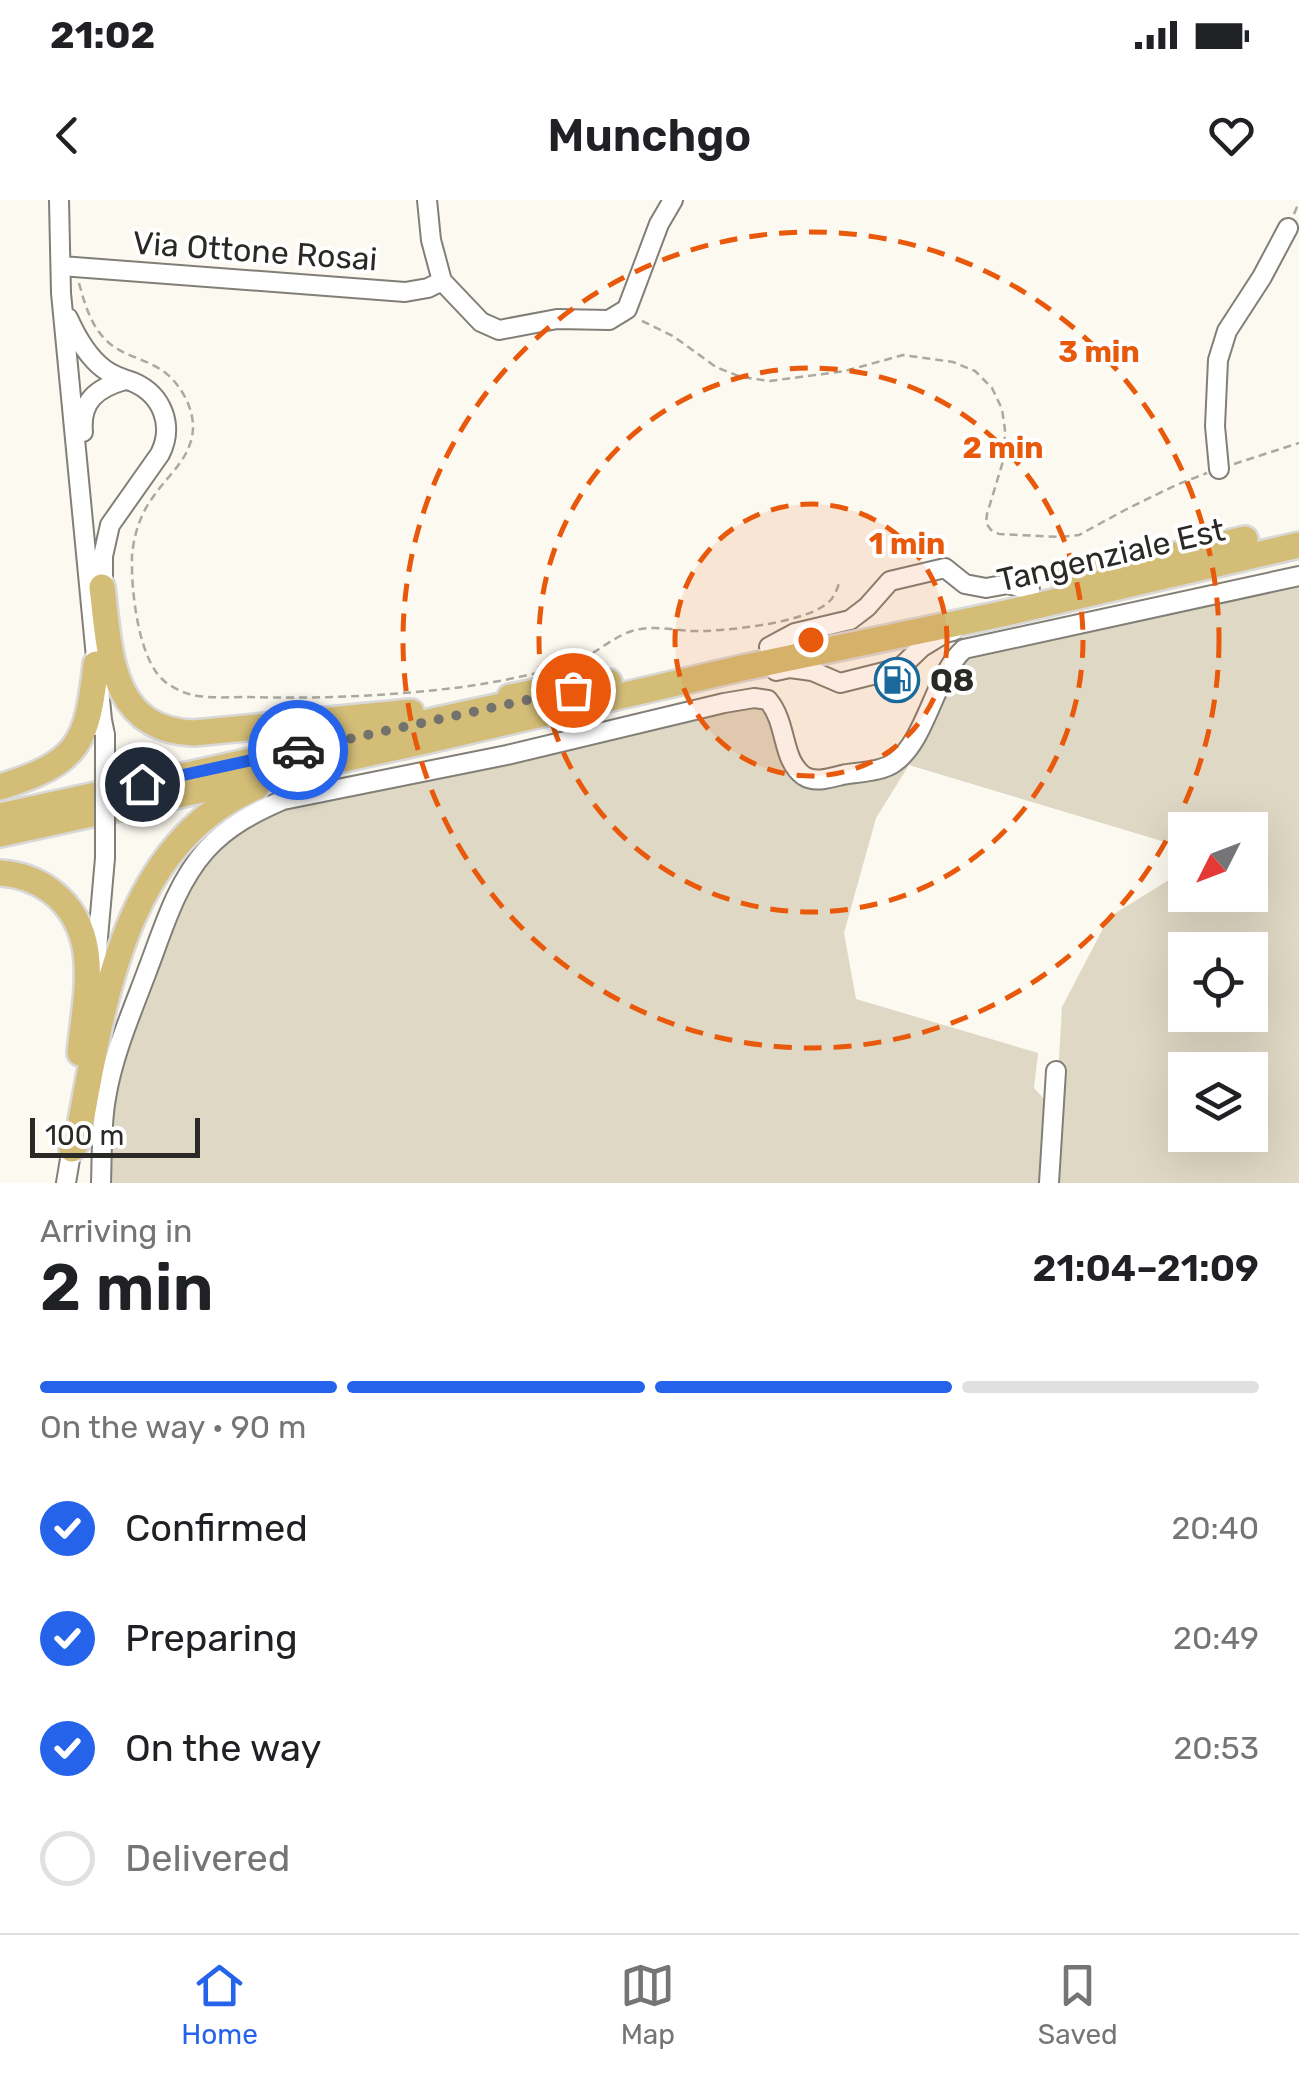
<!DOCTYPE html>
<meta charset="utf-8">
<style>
:root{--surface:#fff;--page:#f6f6f6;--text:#202124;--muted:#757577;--line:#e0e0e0;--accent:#2563eb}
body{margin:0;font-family:Rubik,sans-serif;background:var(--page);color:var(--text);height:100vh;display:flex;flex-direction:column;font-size:38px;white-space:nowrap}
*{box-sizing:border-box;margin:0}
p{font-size:32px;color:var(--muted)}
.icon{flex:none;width:55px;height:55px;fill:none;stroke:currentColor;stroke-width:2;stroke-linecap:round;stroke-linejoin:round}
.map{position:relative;height:983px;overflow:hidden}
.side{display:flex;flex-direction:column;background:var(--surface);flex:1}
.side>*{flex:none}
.needle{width:65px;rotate:228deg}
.controls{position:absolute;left:1168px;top:612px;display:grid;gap:20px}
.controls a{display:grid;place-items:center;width:100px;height:100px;border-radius:0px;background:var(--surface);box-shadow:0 10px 40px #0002;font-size:50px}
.scale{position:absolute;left:30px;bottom:25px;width:170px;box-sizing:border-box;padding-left:10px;border:5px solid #2a2926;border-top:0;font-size:28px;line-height:35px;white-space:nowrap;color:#2a2926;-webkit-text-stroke:8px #fff;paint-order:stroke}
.pin{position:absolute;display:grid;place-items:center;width:85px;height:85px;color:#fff;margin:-42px;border:5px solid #fff;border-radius:50%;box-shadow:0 2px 10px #0007}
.courier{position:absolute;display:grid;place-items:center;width:100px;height:100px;margin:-50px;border:8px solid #2563eb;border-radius:50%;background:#fff;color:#222;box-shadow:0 2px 12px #0007}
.head em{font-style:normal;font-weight:600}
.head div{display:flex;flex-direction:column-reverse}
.head{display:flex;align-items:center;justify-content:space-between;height:170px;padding:0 40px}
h1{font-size:65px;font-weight:600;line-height:75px}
.bar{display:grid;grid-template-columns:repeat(4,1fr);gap:15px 10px;align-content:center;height:120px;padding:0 40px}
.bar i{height:12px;border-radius:8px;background:var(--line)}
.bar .selected{background:var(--accent)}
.bar p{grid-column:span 4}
ol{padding:0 40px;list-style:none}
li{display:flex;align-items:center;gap:30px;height:110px}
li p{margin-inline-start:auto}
li .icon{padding:10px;border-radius:50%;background:var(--accent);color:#fff;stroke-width:4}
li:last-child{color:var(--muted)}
li i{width:55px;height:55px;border:5px solid var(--line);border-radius:50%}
.status{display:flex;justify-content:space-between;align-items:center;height:70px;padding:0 50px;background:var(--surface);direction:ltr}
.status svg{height:28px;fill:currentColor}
header{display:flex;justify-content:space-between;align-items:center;height:130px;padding:0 40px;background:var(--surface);font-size:45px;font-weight:600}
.tabs{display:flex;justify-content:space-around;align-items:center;height:140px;border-top:2px solid var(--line);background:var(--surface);font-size:28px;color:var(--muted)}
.tabs a{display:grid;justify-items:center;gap:5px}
.tabs .selected{color:var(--accent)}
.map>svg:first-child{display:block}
</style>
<div class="status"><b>21:02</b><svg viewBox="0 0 49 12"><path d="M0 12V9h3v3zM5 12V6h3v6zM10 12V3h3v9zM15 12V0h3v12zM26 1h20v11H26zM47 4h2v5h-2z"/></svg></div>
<header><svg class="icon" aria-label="back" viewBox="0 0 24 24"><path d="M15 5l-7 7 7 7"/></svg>Munchgo<svg class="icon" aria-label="heart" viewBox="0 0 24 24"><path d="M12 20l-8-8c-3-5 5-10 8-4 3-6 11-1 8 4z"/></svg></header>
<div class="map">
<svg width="1299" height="983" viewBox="0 0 1299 983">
<rect width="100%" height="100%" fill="#fbf9f0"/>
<path fill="#dfd8c4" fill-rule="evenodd" d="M1299 383V983H1052L1062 807 1109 717 1185 670V695H1250V630H1185V648L909 565 876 618 844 733 856 799 1038 853 1034 888 1047 902 1043 983H107L112 907 119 870 188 683 211 652 241 627 277 609 751 505C788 514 771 549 789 573 792 578 797 580 802 584L885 573 958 465 969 459ZM1185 750H1250V815H1185ZM1185 870H1250V935H1185Z"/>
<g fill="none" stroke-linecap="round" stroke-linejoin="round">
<defs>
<path id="minor" d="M59 0 61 93 102 520 105 535
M427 0 431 40 442 81 481 122 499 130 557 119 609 120 627 109 659 24 673 0
M61 66 405 92 428 88 442 81
M68 118C76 136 88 157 104 169 113 176 123 179 133 182 163 195 174 226 160 254L110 325 103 356V398
M83 232C80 201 97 188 125 180
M1219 269 1215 226 1218 160 1227 131 1262 77 1288 28
M769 447 795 433 850 420 867 407 890 381 945 368 965 384 986 388 1008 384 1030 390
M776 471 790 468 812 471 840 483 900 468 922 447 945 433 953 431
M95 772 105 658
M66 983 73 941
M101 983C102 955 101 926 106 898 113 855 131 814 146 774 163 730 175 685 206 650 228 626 253 613 283 600L507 555 724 503 754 498 768 500C788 524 781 560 804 576 815 583 830 578 842 575 858 572 882 572 895 562 927 539 934 476 964 449L1299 376
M1049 983 1056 871"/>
<path id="highway" d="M1065 381 1245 339
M102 387C110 452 109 530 194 533L411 512
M510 497 586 482H609
M0 587C80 562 87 544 96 464
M0 616 528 500
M0 634 412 544 742 468 1006 413 1299 345
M0 673C19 674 36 680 51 691 104 731 85 797 80 853
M72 949 77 942C102 814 119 645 256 587"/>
</defs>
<use href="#minor" stroke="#817f77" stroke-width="22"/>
<use href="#highway" stroke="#d9d8d8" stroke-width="30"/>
<path stroke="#aaa9a2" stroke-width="2.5" stroke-dasharray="8 5" stroke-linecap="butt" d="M1294 14 1299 2
M79 83C85 105 91 127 109 143 124 156 146 159 163 171 180 183 194 208 193 229 191 260 166 276 151 300 140 315 133 338 132 357 131 390 138 456 162 479 169 486 180 491 189 494 207 499 230 497 249 497 317 499 386 496 454 488 488 484 540 474 572 463 594 456 610 438 632 431 651 425 673 430 692 431 723 432 801 423 825 405 834 399 837 390 840 380
M642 121 673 136 716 167 741 177 770 181 845 171 903 155 953 162 975 171 992 188 1002 209 1005 230 1004 258 987 314 986 323 991 330 999 334 1061 337 1079 335 1125 310 1176 285 1207 273
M1234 264 1299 243"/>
<use href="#minor" stroke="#fff" stroke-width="18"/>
<use href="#highway" stroke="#d4bd77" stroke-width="25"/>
<defs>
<path id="minor-bridge" d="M105 658V535"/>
</defs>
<use href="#minor-bridge" stroke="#817f77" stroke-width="22" stroke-linecap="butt"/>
<use href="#minor-bridge" stroke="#fff" stroke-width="18"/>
</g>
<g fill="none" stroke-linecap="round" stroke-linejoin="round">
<path stroke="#73726d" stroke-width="10" stroke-dasharray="0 18" d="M298 550 573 490"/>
<path stroke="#2563eb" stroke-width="12" d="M142 584 298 550"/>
</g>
<circle cx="811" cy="440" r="136" fill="#e8590c" fill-opacity=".12"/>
<g fill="none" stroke="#e8590c" stroke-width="5" stroke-dasharray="18 12">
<circle cx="811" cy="440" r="136"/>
<circle cx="811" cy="440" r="272"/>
<circle cx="811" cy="440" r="408"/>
</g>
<defs>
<symbol id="fuel-ring" viewBox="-11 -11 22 22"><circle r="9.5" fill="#fff" stroke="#1a699b" stroke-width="1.5"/><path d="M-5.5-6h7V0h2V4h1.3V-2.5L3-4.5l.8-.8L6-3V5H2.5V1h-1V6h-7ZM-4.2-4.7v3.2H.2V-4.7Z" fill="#1a699b"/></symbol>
</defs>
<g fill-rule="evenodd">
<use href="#fuel-ring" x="872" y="455" width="50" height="50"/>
</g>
<g text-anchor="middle" stroke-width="8" stroke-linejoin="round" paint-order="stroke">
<g font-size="32" fill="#2a2926" stroke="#fff">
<text transform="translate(255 51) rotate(4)" y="11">Via Ottone Rosai</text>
<text transform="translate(1111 355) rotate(-13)" y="11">Tangenziale Est</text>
</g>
<g font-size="32" font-weight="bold" fill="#2a2926" stroke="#fff" text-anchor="start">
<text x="930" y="491">Q8</text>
</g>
</g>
<circle cx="811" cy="440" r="15" fill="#e8590c" stroke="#fff" stroke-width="5"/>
<g font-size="30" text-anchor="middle" font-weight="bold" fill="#e8590c" stroke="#fff" stroke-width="8" stroke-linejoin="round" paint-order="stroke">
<text x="1099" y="162">3 min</text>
<text x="1003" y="258">2 min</text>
<text x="907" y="354">1 min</text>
</g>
</svg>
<div class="controls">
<a><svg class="needle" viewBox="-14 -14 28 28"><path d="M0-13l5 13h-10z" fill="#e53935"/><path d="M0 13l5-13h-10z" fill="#757577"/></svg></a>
<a><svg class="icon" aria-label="locate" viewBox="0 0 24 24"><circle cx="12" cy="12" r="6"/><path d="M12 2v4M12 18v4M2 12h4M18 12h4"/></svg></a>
<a><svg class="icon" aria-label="layers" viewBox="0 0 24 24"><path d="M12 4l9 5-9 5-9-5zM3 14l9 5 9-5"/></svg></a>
</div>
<div class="scale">100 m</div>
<div class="pin" style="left:573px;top:490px;background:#ea580c"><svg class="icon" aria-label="bag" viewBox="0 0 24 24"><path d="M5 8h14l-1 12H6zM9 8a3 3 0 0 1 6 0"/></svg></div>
<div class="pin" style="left:142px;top:584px;background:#1f2937"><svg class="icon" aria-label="home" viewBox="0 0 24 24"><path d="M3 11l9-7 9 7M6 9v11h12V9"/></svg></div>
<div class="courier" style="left:298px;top:550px"><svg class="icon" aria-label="car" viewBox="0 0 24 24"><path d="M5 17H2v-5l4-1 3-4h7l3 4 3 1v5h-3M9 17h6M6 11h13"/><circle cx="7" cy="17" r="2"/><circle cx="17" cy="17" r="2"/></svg></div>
</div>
<section class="side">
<div class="head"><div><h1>2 min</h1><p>Arriving in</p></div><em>21:04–21:09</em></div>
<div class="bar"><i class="selected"></i><i class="selected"></i><i class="selected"></i><i></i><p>On the way · 90 m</p></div>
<ol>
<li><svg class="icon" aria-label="check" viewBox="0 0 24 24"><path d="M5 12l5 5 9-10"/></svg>Confirmed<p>20:40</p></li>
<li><svg class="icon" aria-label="check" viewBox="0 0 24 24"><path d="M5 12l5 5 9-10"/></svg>Preparing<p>20:49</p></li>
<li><svg class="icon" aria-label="check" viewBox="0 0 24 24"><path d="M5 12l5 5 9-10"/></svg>On the way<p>20:53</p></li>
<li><i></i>Delivered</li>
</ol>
</section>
<nav class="tabs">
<a class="selected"><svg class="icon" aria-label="home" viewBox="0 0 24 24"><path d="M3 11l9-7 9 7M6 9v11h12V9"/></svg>Home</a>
<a><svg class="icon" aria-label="map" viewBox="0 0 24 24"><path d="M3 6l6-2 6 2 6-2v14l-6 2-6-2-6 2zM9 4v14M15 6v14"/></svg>Map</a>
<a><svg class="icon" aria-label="saved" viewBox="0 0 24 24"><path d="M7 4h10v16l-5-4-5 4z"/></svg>Saved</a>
</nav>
